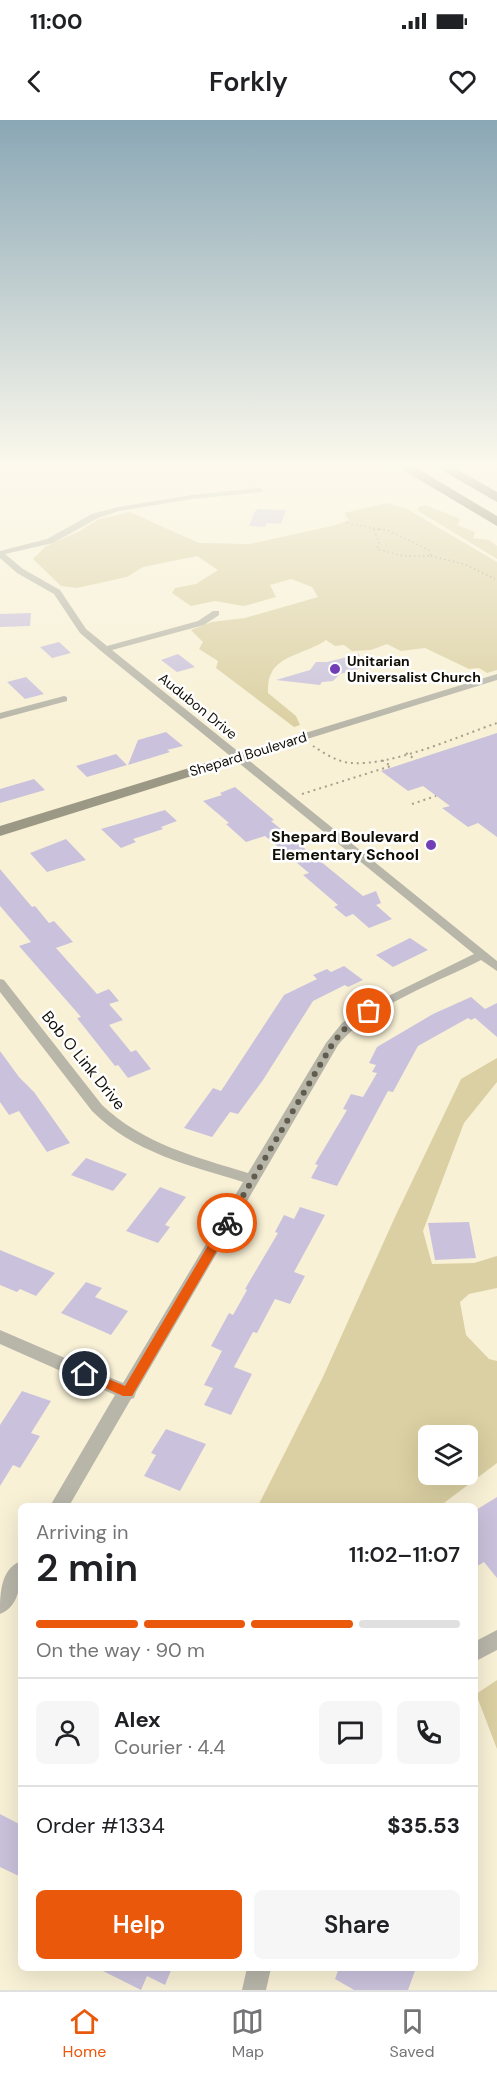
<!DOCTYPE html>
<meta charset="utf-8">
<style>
:root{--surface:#fff;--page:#f6f6f6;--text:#202124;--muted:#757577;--line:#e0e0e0;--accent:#ea580c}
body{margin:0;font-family:"DM Sans",sans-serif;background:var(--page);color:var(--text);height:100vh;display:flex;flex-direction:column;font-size:22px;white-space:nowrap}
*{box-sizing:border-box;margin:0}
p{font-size:20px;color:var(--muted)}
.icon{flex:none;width:33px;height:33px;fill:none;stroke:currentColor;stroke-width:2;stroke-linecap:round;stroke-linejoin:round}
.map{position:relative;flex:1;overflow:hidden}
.sheet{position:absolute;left:18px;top:1383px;width:460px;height:468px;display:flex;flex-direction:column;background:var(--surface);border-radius:9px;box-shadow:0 6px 24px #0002}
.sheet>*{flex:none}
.buttons{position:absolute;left:418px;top:1305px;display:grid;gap:12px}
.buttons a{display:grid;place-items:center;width:60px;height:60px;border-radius:9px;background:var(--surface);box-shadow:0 6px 24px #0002;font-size:30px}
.pin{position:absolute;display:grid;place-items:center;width:51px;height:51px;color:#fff;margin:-26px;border:3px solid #fff;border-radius:50%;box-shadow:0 2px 6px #0007}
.courier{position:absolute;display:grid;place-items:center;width:60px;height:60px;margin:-30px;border:4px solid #ea580c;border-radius:50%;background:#fff;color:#222;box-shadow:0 2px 8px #0007}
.head em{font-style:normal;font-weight:600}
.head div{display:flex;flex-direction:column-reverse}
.head{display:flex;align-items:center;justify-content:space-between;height:102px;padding:0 18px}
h1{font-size:39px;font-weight:600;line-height:45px}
.bar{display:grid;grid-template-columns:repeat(4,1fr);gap:9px 6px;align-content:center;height:72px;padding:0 18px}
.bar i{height:8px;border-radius:4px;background:var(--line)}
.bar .on{background:var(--accent)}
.bar p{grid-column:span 4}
.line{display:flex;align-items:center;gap:15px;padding:0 18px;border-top:2px solid var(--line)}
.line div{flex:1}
.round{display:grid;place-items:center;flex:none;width:63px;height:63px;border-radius:9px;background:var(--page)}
.cta{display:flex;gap:12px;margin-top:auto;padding:12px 18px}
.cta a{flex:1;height:69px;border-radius:9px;background:var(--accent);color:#fff;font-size:24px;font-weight:600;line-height:69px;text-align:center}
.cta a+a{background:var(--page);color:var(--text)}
.status{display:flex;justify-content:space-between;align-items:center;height:42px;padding:0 30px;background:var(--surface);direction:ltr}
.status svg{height:16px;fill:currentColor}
header{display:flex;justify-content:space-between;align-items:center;height:78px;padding:0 18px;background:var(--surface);font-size:27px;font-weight:600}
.tab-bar{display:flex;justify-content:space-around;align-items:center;height:84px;border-top:2px solid var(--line);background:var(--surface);font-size:16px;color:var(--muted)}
.tab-bar a{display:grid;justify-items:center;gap:3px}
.tab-bar .on{color:var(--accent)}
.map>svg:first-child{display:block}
</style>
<div class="status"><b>11:00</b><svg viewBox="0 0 49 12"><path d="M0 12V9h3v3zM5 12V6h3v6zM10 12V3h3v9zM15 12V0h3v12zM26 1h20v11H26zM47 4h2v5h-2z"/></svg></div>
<header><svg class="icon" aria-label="back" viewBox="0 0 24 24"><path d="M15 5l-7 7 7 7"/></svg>Forkly<svg class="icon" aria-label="heart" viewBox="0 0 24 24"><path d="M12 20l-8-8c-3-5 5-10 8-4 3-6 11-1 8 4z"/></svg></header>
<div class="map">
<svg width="497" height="1870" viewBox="0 0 497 1870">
<rect width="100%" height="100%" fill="#f8f1d6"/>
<path fill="#dbd0a3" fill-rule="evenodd" d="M387 383 407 389 497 442V550L487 553 479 548 469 549 425 528 401 531 387 524 371 530 352 531 344 525 335 526 326 520C310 532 279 535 271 554 268 559 268 567 268 573L296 596 300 605 294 607 216 548 218 541 199 529 203 522 191 510 212 502 245 498 318 477 312 467 291 459 270 465 276 477 244 486 215 481 191 486 172 473 175 468 196 464 218 450 197 436 143 447 127 457 77 468 61 466 33 439 46 426 78 412 99 399 130 392 199 423 250 424 332 406 349 400 344 393Z
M419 386H428L460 399 457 405 475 412 473 418 489 420 497 426V439L417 390Z
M497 938V962L464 1003 423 1111 432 1144 474 1143 497 1136V1168L469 1174 460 1182 466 1215 489 1239 497 1241V1343L440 1386H258L322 1259 395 1097 461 959ZM429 1316H468V1354H429Z
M497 1560V1629L476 1574Z"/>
<path fill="#cac2dc" d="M259 389 286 390 281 404 267 403 265 407 249 406 255 391Z
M31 493 30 506 0 507V494Z
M59 522 71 533 52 538 40 527Z
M178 534 195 547 177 552 161 540Z
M359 534 363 548 340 554 333 561 322 562 320 565 276 560 310 550 316 542H327Z
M26 557 44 574 25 579 7 562Z
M166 612 183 626 167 630 170 632 128 645 138 620Z
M497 613V717L478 703 468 707 442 688 450 686 423 666 408 671 381 651Z
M116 634 127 645 87 657 76 646Z
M34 659 45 670 0 683V669Z
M235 667 274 700 271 701 363 776 376 771 381 783 376 785 392 799 369 808 353 794 346 797 334 787 338 785 303 755 309 753 265 716 246 722 226 704 229 703 203 681 222 675 220 673Z
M165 690 177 701 161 707 163 709 133 719 136 722 121 728 101 709Z
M66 719 86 740 47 752 30 733Z
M0 749 32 787 35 786 49 803 54 801 73 822 56 828 97 874 109 869 119 881 109 884 123 900 109 905 131 932 136 930 151 949 128 958 118 945 115 946 77 898 81 897 19 826 31 822 0 786Z
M410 818 428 830 393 847 376 835Z
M344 846 363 860 348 867 345 865 313 881 263 960 238 994 230 992 212 1017 184 1008 213 968 221 971 284 875 317 859 313 855 327 849 331 852Z
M471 877 485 889 497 883V917L475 898 471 900 468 898 418 926 393 972 388 971 337 1066 311 1058 318 1045 315 1044 347 990 343 989 351 974 363 977 377 953 372 952 376 945 369 943 377 927 433 894Z
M0 931 19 957 34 972 70 1023 47 1032 19 991 9 995 0 982Z
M86 1038 127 1054 113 1071 71 1055Z
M160 1067 186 1077 165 1105 170 1107 158 1123 126 1111Z
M300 1087 325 1095 294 1152 305 1156 290 1184 275 1179 257 1213 253 1212 234 1247 252 1254 231 1295 204 1285 213 1268 204 1265 222 1231 211 1226 229 1193 233 1195 247 1170 245 1169 278 1113 275 1112 284 1095 294 1099Z
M469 1102 476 1138 435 1140 428 1103Z
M0 1130 55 1153 36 1176 20 1169 17 1172 0 1165Z
M86 1162 102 1168 95 1177 128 1191 111 1215 61 1193Z
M22 1271 51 1281 31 1313 40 1316 20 1348 13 1345 0 1366V1305Z
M166 1309 206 1324 180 1371 144 1356 156 1335 151 1333Z
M497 1377V1458L484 1442 476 1447V1390Z
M0 1694 21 1705V1757L0 1747Z
M97 1848H172L165 1865 147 1856 141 1870Z
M339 1848H416L408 1870H354L335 1859Z"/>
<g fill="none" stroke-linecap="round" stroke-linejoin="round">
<path stroke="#a5a08b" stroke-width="1.5" stroke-dasharray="1.5 3" stroke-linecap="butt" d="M347 403 377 409
M379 409 387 410 429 430 431 436H403L377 429 379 422 374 410Z
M431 436 464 444 495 459"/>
<path stroke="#a5a08b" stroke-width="2" stroke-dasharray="2 4" stroke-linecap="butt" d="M313 626C324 633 337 642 351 643 393 646 456 617 497 603
M406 633 416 640
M302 674 391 646 380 639
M412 684 436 676"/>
<path fill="#b8b5a9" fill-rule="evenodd" d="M259 368 263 370 262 372 192 379 119 391 98 398 53 423 5 434 23 449 60 470 86 509 107 526 198 501 213 491H219V495L204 505 112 530 240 633 497 554V560L246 638 497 841V851L481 840C436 863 370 886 338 925L136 1272 134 1278 131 1279 69 1386H50L115 1275 0 1224V1210L123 1263 243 1062C189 1045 134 1033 92 991L0 872V859L4 860 102 985C143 1024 196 1037 248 1053L326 923 342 903 364 888 474 834 101 531 80 513 54 474 17 453 0 438V431L47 419 92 394 118 387 192 375Z
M64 576 67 577V581L0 599V593Z
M21 1441C21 1460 21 1486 0 1494 0 1475 0 1449 21 1441Z
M497 1510V1530L476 1541V1521Z
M247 1848H271L266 1870H242Z"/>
<path fill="#9c9886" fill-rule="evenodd" d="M238 633 245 637 243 640 0 716V706Z"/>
<path fill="#767158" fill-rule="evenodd" d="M393 344H410L497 396V406Z
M431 344H448L497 372V382Z"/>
</g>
<linearGradient id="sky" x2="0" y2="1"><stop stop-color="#8aa7b5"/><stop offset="0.57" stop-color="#fcf9ed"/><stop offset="1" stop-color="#fcf9ed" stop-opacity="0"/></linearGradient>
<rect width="497" height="606" fill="url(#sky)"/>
<path fill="#ea580c" d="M227 1099 233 1103 132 1276H123L81 1257 79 1254 85 1249 125 1266 223 1100Z"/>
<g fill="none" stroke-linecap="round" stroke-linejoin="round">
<path stroke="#615d4e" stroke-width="6" stroke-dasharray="0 10.8" d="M227 1103 333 923 347 906 369 891"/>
</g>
<g fill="#723eb5" stroke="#fff" stroke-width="2">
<circle cx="335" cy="549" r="6"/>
<circle cx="431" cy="725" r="6"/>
</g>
<g text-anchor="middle" stroke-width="5" stroke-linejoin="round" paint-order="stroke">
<g font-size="14" font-weight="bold" fill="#100e05" stroke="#fff" text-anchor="start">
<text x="347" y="546">Unitarian<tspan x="347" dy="16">Universalist Church</tspan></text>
</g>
<g font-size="14" fill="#100e05" stroke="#fff">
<text transform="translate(198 586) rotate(39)" y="5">Audubon Drive</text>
<text transform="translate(248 634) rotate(-17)" y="5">Shepard Boulevard</text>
</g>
<g font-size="16" font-weight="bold" fill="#100e05" stroke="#fff" text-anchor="end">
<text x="419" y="722">Shepard Boulevard<tspan x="419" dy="18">Elementary School</tspan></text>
</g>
<g font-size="16" fill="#100e05" stroke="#fff">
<text transform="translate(84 940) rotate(51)" y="6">Bob O Link Drive</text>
</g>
</g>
</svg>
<div class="buttons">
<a><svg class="icon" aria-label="layers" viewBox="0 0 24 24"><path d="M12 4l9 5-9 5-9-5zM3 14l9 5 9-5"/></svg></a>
</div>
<div class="pin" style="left:369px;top:891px;background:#ea580c"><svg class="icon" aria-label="bag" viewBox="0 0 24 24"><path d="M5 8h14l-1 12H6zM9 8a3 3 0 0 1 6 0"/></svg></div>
<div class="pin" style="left:85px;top:1254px;background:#1f2937"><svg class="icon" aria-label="home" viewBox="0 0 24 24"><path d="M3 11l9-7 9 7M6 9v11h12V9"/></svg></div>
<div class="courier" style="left:227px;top:1103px"><svg class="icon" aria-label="bike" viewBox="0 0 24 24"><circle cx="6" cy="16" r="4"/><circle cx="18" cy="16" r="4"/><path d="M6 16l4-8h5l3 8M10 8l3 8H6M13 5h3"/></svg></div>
<section class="sheet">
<div class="head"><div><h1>2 min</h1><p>Arriving in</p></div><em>11:02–11:07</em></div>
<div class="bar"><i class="on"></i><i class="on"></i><i class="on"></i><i></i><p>On the way · 90 m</p></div>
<div class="line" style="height:108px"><a class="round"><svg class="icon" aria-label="person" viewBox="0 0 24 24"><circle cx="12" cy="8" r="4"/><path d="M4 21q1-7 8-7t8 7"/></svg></a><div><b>Alex</b><p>Courier · 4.4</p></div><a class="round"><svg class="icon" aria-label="chat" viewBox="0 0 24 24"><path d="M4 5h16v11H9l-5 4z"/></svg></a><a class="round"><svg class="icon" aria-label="phone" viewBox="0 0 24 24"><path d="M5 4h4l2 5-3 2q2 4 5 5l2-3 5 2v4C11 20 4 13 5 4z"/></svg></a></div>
<div class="line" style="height:78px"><div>Order #1334</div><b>$35.53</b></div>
<div class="cta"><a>Help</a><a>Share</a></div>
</section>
</div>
<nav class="tab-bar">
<a class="on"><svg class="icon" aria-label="home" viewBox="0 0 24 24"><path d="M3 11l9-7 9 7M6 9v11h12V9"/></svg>Home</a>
<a><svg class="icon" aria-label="map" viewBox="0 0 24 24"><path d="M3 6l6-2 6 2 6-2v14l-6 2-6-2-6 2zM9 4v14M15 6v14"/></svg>Map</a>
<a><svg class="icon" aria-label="saved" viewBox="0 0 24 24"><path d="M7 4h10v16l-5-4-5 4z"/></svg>Saved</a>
</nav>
